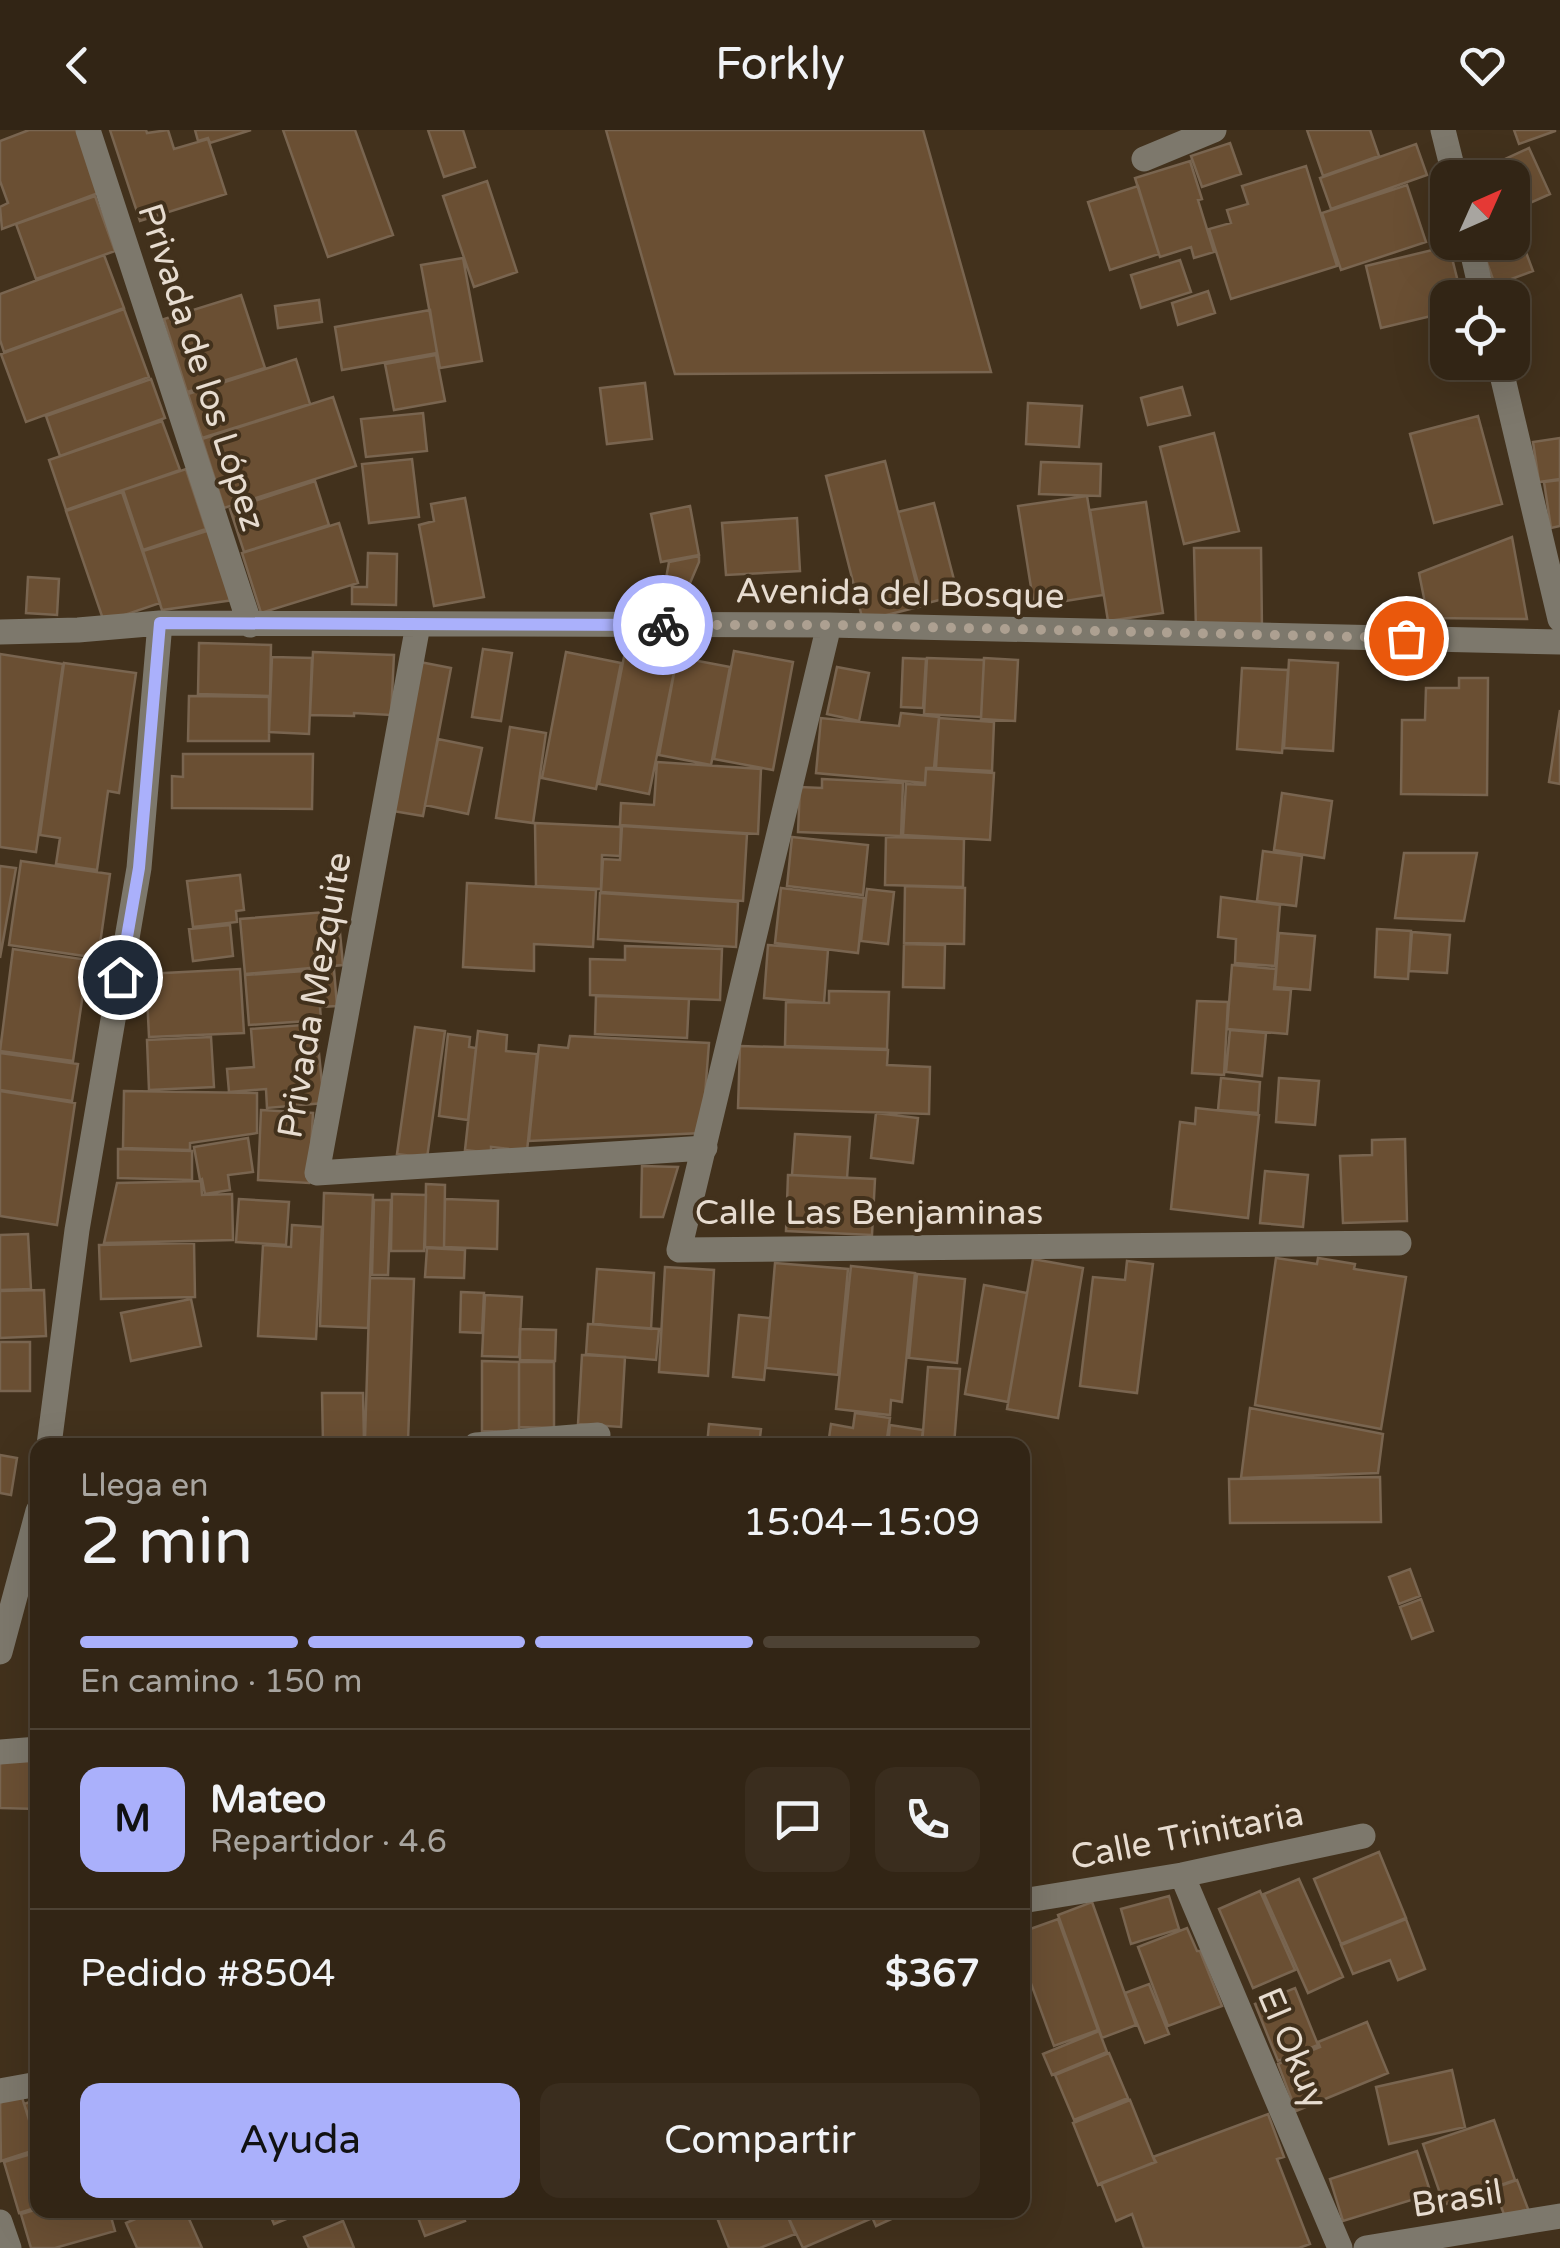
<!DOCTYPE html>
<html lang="es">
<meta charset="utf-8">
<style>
:root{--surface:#322515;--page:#3a2d1e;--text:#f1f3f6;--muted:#a8a5a0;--line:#4d4234;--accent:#aab0fb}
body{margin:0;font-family:"Varela Round",sans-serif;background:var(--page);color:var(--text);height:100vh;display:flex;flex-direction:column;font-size:38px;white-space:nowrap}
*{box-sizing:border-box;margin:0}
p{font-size:32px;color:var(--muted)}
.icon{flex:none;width:55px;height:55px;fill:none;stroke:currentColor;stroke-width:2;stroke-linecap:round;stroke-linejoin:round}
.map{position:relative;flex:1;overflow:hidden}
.drawer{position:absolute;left:30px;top:1308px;width:1000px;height:780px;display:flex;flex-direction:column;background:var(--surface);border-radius:20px;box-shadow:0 10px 40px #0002,0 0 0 2px var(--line)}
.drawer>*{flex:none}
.needle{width:65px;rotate:45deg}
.buttons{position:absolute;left:1430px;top:30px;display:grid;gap:20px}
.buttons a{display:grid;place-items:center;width:100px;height:100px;border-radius:20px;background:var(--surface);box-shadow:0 10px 40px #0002,0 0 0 2px var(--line);font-size:50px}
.pin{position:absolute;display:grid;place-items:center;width:85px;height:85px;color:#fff;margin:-42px;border:5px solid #fff;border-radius:50%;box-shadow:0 2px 10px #0007}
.courier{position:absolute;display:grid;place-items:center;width:100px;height:100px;margin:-50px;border:8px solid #aab0fb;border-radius:50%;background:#fff;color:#222;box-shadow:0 2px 12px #0007}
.summary em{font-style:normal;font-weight:600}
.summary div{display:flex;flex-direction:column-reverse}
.summary{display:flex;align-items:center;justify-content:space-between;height:170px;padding:0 50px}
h1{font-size:65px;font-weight:600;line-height:75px}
.bar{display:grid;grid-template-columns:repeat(4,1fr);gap:15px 10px;align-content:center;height:120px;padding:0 50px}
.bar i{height:12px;border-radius:8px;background:var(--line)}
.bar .on{background:var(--accent)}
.bar p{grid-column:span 4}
.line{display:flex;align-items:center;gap:25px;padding:0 50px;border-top:2px solid var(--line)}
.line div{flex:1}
.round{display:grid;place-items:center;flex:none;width:105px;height:105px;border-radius:20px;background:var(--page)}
.cta{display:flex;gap:20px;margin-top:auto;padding:20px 50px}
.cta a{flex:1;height:115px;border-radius:20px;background:var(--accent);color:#111;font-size:40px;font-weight:600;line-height:115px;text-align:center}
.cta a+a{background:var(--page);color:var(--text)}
header{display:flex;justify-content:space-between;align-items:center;height:130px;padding:0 50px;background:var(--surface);font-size:45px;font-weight:600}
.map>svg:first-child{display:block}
</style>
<header><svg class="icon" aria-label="back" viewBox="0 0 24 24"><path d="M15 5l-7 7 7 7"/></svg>Forkly<svg class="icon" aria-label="heart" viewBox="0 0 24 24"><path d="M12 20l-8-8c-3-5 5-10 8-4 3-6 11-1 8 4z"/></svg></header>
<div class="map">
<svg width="1560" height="2118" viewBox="0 0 1560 2118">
<rect width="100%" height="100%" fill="#42311c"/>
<path fill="#6a4f33" stroke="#796550" stroke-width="2.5" d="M29 0H77L101 62 2 99 0 77 8 73 0 51V11Z
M110 0H146L147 3 168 0 174 19 208 9 226 64 140 91Z
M195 0H251L210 13 208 8 198 11Z
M283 0H355L393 105 328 127Z
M428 0H463L475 37 444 47Z
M606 0H923L991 242 675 244Z
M1307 0H1370L1379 26 1323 46Z
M1514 0H1555V1L1519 14Z
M1230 13 1241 44 1202 57 1191 26Z
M1416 14 1427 45 1331 79 1320 48Z
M1529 18 1550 64 1512 81V48H1464Z
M1190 31 1202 69 1198 70 1214 122 1194 128 1191 117 1160 127 1135 48Z
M1306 36 1337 136 1231 169 1209 99 1231 93 1227 80 1248 74 1242 56Z
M487 51 517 142 474 157 443 66Z
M1407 55 1426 112 1341 140 1322 83Z
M1138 56 1159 124 1110 140 1088 72Z
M95 66 115 121 36 149 16 94Z
M1449 116 1462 168H1448V182L1381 198 1366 136Z
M1524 117 1533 141 1495 155 1486 130Z
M104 125 124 178 4 222 0 210V164Z
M463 128 482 231 440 238 421 135Z
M1180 130 1191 162 1141 178 1131 145Z
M1208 161 1215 183 1178 195 1172 173Z
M241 165 265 238 187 262 164 189Z
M319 170 322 192 278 198 275 176Z
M124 179 149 247 26 292 1 224Z
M430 180 437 223 342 240 335 197Z
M436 225 445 271 394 280 385 234Z
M296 229 310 274 202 308 188 264Z
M151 249 165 288 60 326 46 286Z
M645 253 652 309 607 314 600 258Z
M1182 257 1190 285 1148 295 1141 268Z
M333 267 356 336 224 378 202 309Z
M1028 273 1082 276 1079 317 1026 314Z
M423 283 427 321 366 327 361 289Z
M1478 286 1502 374 1434 393 1410 304Z
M162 291 180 340 66 380 49 330Z
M1214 303 1239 401 1184 414 1160 317Z
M1560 308V349L1539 352 1533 312Z
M412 329 419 387 369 393 362 334Z
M885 331 922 476 863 491 826 346Z
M1041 332 1101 334 1100 366 1039 364Z
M186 339 206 399 143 420 123 360Z
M1560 350V396L1551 398 1544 352Z
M315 351 329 395 244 422 230 379Z
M122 362 160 473 104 492 66 381Z
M1087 366 1103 465 1034 476 1018 376Z
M465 368 484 467 434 476 419 395 434 391 431 374Z
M1146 372 1163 483 1108 491 1090 380Z
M934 373 958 465 924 474 898 382Z
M690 376 699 425 661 432 651 384Z
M797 388 800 441 726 445 722 393Z
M339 393 358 453 261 483 242 423Z
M210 400 234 470 162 480 143 421Z
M1512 407 1527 489 1428 488 1419 443Z
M1194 418H1261L1262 500H1196Z
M368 423 397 424 396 475 352 474V457H367Z
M699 426V432L682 472 661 476 669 432Z
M28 447 59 449 57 485 26 483Z
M199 513 271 515 270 566 198 564Z
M483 519 512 523 501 591 472 587Z
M734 521 793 532 773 640 714 629Z
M313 522 394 525 391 585 354 583V586L310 585Z
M566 522 621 533 596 659 542 648Z
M0 524 63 534 36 722 0 717Z
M272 527 312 528 309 604 269 602Z
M624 527 675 537 649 664 599 654Z
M677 527 730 537 711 635 659 625Z
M903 528 926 529 923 578 901 577Z
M927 528 984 530 981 587 924 584Z
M984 528 1018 530 1015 591 981 589Z
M1289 530 1338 533 1333 621 1284 618Z
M420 532 451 538 423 686 393 681Z
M64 533 136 543 119 663 108 661 97 740 56 734 60 708 40 705Z
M837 537 869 543 859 591 827 584Z
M1242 538 1288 540 1282 623 1237 619Z
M1459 548H1488L1487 665 1401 664 1402 590H1425L1426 558H1459Z
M189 566 269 567V611H188Z
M1560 580V654L1549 652Z
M901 583 939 587 934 638H926L925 653 816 643 821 588 899 596Z
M939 588 994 592 992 641 936 638Z
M510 597 546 603 533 693 496 688Z
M438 609 482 618 468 684 425 675Z
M183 624H313L312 679 172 678V646L183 647Z
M657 632 761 639 758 704 620 695 621 673 654 675Z
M926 639 994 643 990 710 903 705 906 654 925 655Z
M822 649 903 653 901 706 798 702 800 657 822 658Z
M1282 663 1332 671 1324 728 1274 720Z
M535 693 621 697 620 726 602 725 601 759 536 756Z
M622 696 747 704 743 771 601 762 603 729 620 730Z
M792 707 868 715 863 765 787 756Z
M886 707 964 709 963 757 885 755Z
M1263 721 1302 726 1296 776 1257 771Z
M1404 723H1477L1464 791 1395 788Z
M21 731 110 744 98 828 9 815Z
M0 736 16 738 0 828Z
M240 745 244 780 236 781 237 792 193 797 187 751Z
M467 753 596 760 593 817 534 814V841L463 837Z
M905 756 965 758 964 814 904 813Z
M781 758 864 768 858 823 775 813Z
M867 759 894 762 888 814 861 811Z
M600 763 738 772 736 817 598 809Z
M1221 767 1280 775 1275 836 1235 833 1236 809 1218 807Z
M338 781 343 835 245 844 240 789Z
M230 795 233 826 193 831 189 799Z
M1377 799 1411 801 1408 849 1375 847Z
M1412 802 1450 805 1447 843 1409 841Z
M1279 803 1315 806 1310 860 1275 857Z
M904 814 945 815 944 858 903 857Z
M768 815 828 820 824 873 764 868Z
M625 816 722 819 720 870 590 865V829L625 830Z
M13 819 88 830 73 931 0 921Z
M1232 835 1276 839 1274 859 1291 860 1287 904 1227 899Z
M240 839 244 903 149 907 146 844Z
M334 839 337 876 320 877 321 890 249 895 245 845Z
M829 861 889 862 887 919 785 916 786 872 829 873Z
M596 866 689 869 687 908 595 904Z
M1197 871 1228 872 1224 945 1192 943Z
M316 894 324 973 267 978 266 959 229 962 227 939 254 937 251 899Z
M415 897 445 901 427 1028 397 1024Z
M1230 900 1266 903 1262 946 1226 942Z
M478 901 507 905 506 921 537 924 527 1021 491 1017V1023L465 1020Z
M448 904 470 907 469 917 476 918 468 990 439 986Z
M570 906 709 913 702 1003 529 1011 539 915 568 918Z
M211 907 214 957 149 960 147 910Z
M740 916 888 920 887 935 930 937 929 984 738 978Z
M0 923 78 934 72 971 0 960Z
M1221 948 1260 952 1258 983 1218 980Z
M1279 948 1319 951 1315 995 1276 992Z
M0 961 75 973 57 1095 0 1086Z
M124 961 257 963V1003L190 1013V1020L123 1018Z
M1196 978 1259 985 1248 1088 1171 1079 1180 992 1195 994Z
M261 980 313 983 309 1053 258 1050Z
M876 983 918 988 913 1033 871 1028Z
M795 1004 850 1007 847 1048 792 1045Z
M248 1008 253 1042 228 1045 230 1060 205 1064 202 1049 200 1050 194 1017Z
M1405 1009 1407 1091 1343 1093 1340 1026 1372 1025V1010Z
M118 1019 192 1021V1050L118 1048Z
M642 1036 678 1037 663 1087H641Z
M1265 1041 1308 1045 1303 1097 1260 1093Z
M788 1045 875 1049 872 1105 786 1101Z
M201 1051 202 1065 232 1064 233 1110 104 1113 117 1053Z
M426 1054 445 1055 444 1118 425 1117Z
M324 1063 373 1065 368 1198 320 1196Z
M392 1064 426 1065 424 1121H391Z
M239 1069 289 1072 286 1115 236 1112Z
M445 1069 498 1071 497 1119 444 1117Z
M374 1070H391L388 1145H372Z
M292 1095 322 1097 316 1209 258 1206 263 1115 291 1117Z
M28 1104 31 1159 0 1160V1105Z
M194 1113 195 1167 101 1169 99 1115Z
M427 1118 465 1120 464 1148 425 1147Z
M1276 1128 1317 1134 1318 1128 1355 1134 1354 1139 1406 1147 1381 1299 1255 1275Z
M1033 1129 1083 1138 1058 1288 1007 1279Z
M1127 1131 1153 1134 1137 1263 1080 1256 1093 1147 1125 1150Z
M775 1133 848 1139 838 1245 766 1238Z
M851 1136 915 1143 902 1272 891 1270 890 1285 836 1279Z
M665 1137 714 1140 708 1246 659 1242Z
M597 1139 654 1143 651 1199 593 1194Z
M917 1144 965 1149 957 1233 909 1228Z
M370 1148 414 1149 408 1311 365 1309Z
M984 1155 1027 1163 1008 1272 965 1264Z
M44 1160 46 1206 0 1208V1161Z
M461 1162 484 1163 482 1203 460 1202Z
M485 1165 522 1167 519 1227 482 1226Z
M191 1169 201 1216 131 1231 121 1183Z
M739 1185 770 1188 764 1250 733 1247Z
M588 1194 659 1199 656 1230 586 1224Z
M520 1199 556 1200 555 1231 520 1230Z
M0 1212H30V1261H0Z
M582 1225 625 1227 621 1297 578 1294Z
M482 1231 519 1232V1302L482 1301Z
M519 1232H554V1298L519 1297Z
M928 1237 960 1239 954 1315H922Z
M322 1263H363L364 1312 323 1313Z
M1250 1278 1383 1304 1378 1343 1241 1348Z
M855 1283 890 1288 886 1315H828L831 1294 853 1298Z
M709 1294 761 1299 759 1315H707Z
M890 1295 923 1300 921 1315H888Z
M0 1325 17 1328 11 1365 0 1363Z
M1380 1347 1381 1392 1230 1393 1229 1349Z
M1410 1439 1420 1466 1399 1474 1389 1447Z
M1421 1469 1433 1501 1412 1509 1400 1477Z
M0 1629 38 1630V1679L0 1678Z
M1379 1722 1406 1788 1341 1814 1314 1749Z
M1299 1749 1343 1847 1308 1863 1264 1764Z
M1260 1761 1295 1840 1253 1858 1219 1779Z
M1169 1766 1179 1799 1131 1814 1121 1779Z
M1092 1772 1136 1895 1102 1908 1058 1785Z
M1058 1789 1098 1900 1054 1916 1022 1829V1802Z
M1406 1789 1425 1839 1398 1850 1390 1830 1353 1844 1341 1815Z
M1187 1798 1197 1821H1200L1222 1876 1168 1896 1138 1817Z
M1149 1854 1169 1904 1145 1913 1125 1863Z
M1295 1858 1318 1915 1278 1931 1255 1874Z
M1367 1892 1388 1943 1296 1981 1278 1934 1320 1917 1318 1912Z
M1099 1901 1107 1922 1052 1945 1043 1924Z
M1109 1923 1128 1968 1074 1990 1055 1945Z
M1452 1940 1465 1997 1389 2014 1376 1957Z
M20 1961 38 2019 1 2031 0 1967Z
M38 1969V2011L24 1974Z
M1130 1970 1155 2032 1098 2055 1073 1993Z
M1268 1984 1284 2027 1277 2029 1310 2114 1299 2118H1144L1132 2084 1116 2091 1101 2053 1156 2032 1153 2027Z
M1494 1990 1515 2050 1444 2075 1423 2014Z
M1417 2021 1431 2064 1343 2091 1330 2049Z
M38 2022V2077L19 2083 4 2032Z
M1517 2050 1528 2079 1505 2087 1494 2058Z
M38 2079 109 2080 115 2101 55 2118H31L21 2084Z
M156 2080H185L202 2118H137L126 2093Z
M268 2080H308L274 2094Z
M415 2080H461L465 2091 425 2106Z
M714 2080H785L795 2104 760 2118H729Z
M785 2080H866L870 2089 803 2118Z
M869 2080H911L876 2096Z
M343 2091 354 2118H309L304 2107Z"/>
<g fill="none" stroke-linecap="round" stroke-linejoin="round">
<path stroke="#7d786c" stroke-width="25" d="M88 0 250 495
M1443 0 1455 48
M1144 29 1214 0
M1470 112 1483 168
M1499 232 1560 489
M418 495 317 1043 705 1018
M829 495 679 1120 1399 1113
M0 502 78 500 160 493 829 495 1560 512
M49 1315 77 1100 139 738 160 493
M476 1315 598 1305
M0 1522 38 1381
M0 1622 38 1619
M1182 1745 1340 2118
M1022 1771 1182 1745 1363 1706
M0 1961 38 1954
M0 2092 9 2118
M1366 2118 1560 2086"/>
</g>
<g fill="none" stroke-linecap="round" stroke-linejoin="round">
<path stroke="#ada091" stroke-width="10" stroke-dasharray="0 18" d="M663 495H829L1406 508"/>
<path stroke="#aab0fb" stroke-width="12" d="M120 847 139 738 160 493 663 495"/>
</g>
<g text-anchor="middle" stroke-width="8" stroke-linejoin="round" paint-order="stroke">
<g font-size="35" fill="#e7dcd0" stroke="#42311c">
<text transform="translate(202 237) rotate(72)" y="12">Privada de los López</text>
<text transform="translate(900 463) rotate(1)" y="12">Avenida del Bosque</text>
<text transform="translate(314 865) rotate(-80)" y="12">Privada Mezquite</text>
<text x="869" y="1094">Calle Las Benjaminas</text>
<text transform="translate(1187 1705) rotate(-11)" y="12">Calle Trinitaria</text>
<text transform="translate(1293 1918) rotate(67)" y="12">El Okuy</text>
<text transform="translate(1457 2068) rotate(-9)" y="12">Brasil</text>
</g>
</g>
</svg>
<div class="buttons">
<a><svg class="needle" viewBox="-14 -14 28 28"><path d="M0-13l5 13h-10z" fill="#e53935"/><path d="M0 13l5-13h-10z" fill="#a8a5a0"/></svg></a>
<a><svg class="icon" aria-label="locate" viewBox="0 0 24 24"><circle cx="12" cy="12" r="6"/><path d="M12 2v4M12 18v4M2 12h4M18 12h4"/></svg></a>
</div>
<div class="pin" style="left:1406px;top:508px;background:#ea580c"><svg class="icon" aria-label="bag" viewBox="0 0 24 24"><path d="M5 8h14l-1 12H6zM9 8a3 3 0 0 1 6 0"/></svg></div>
<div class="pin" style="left:120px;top:847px;background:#1f2937"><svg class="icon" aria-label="home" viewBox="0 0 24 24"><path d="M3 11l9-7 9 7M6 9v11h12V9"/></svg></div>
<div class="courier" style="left:663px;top:495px"><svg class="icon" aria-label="bike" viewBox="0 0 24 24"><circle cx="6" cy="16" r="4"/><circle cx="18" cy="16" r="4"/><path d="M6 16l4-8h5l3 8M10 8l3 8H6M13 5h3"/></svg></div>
<section class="drawer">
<div class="summary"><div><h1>2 min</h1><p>Llega en</p></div><em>15:04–15:09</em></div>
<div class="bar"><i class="on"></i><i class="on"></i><i class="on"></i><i></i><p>En camino · 150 m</p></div>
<div class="line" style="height:180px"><b class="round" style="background:var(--accent);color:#111">M</b><div><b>Mateo</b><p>Repartidor · 4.6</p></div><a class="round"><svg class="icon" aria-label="chat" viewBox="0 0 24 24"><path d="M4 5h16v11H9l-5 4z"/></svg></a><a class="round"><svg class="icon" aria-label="phone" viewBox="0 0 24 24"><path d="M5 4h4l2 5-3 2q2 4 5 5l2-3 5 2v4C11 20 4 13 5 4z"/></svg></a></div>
<div class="line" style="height:130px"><div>Pedido #8504</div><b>$367</b></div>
<div class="cta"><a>Ayuda</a><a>Compartir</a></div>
</section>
</div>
